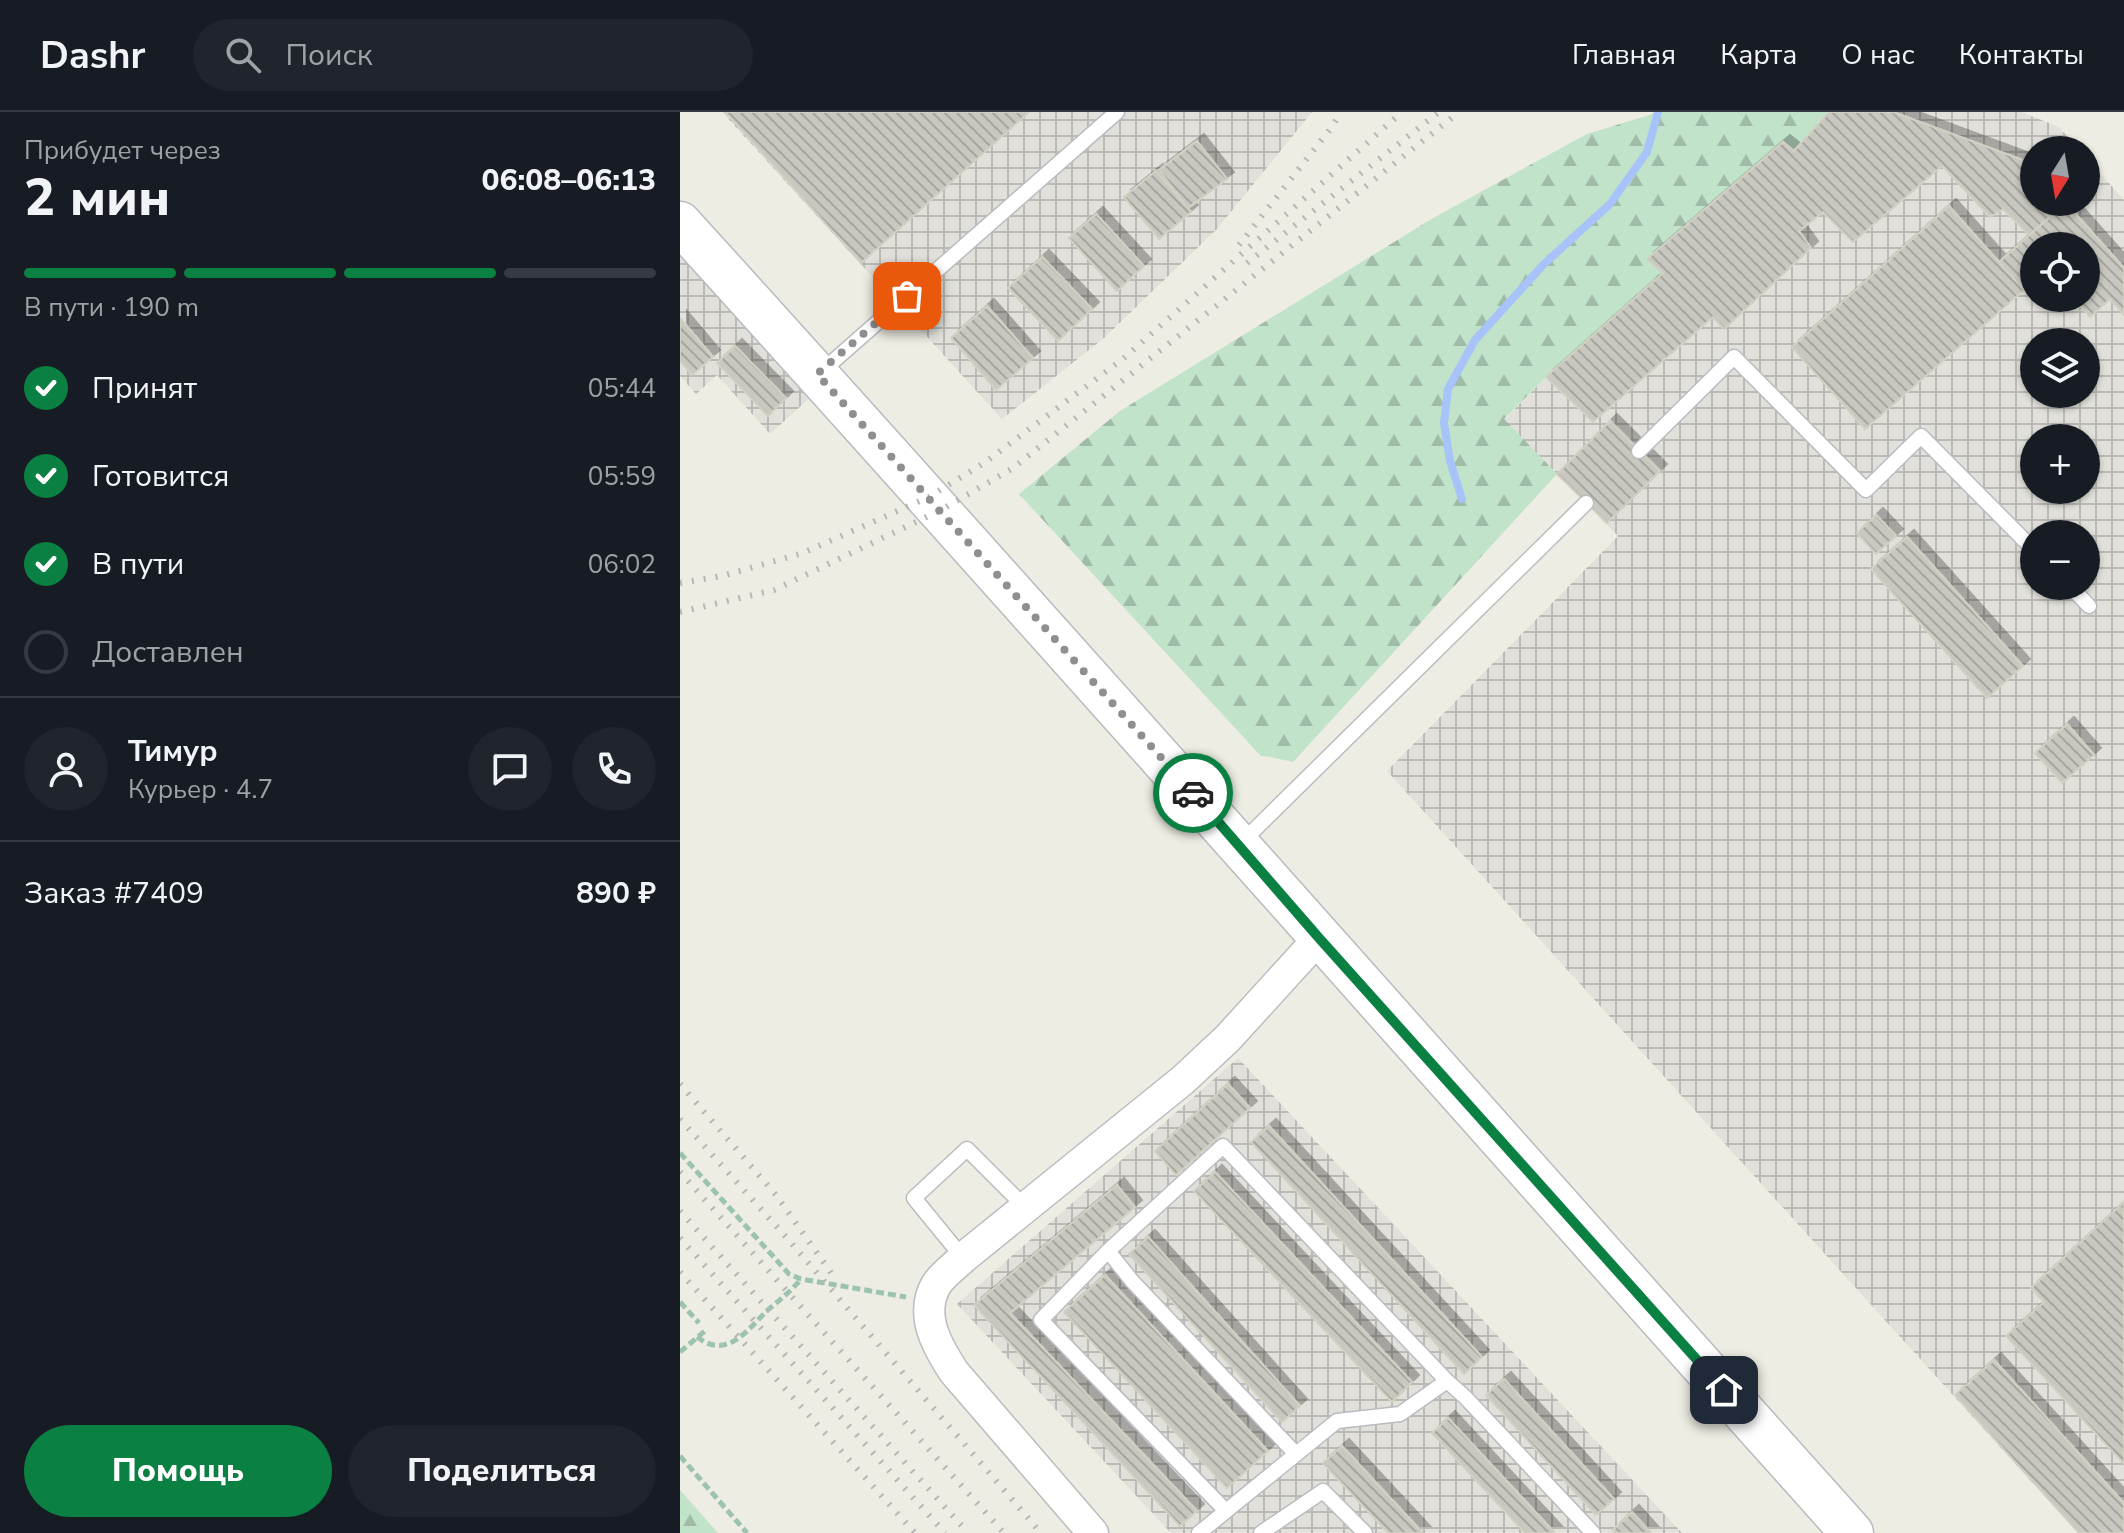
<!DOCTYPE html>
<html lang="ru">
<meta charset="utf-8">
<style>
:root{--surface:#171b24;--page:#20242c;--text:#f1f3f6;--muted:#9ea1a6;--line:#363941;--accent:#0b8043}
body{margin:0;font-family:"Nunito Sans",sans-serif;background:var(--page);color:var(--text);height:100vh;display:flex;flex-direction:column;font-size:30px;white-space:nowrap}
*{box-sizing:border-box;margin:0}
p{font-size:26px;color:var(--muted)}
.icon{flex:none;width:44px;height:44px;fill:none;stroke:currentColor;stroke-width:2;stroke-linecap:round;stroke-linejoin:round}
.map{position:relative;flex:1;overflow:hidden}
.sheet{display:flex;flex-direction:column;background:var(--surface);width:680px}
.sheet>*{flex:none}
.needle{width:52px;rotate:191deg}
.fabs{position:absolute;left:1340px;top:24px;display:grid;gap:16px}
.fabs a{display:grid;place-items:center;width:80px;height:80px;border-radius:50%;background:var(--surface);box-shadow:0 2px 6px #0004;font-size:40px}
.pin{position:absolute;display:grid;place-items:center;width:68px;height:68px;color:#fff;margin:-34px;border-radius:16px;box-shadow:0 4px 12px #0006}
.courier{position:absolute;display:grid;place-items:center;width:80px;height:80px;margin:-40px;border:6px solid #0b8043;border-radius:50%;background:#fff;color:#222;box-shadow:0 2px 10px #0007}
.summary em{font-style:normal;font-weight:800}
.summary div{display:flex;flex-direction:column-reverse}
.summary{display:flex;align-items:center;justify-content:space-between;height:136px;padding:0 24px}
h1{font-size:52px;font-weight:800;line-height:60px}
.bar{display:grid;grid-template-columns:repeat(4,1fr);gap:12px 8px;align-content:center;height:96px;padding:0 24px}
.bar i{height:10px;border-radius:6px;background:var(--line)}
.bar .current{background:var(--accent)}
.bar p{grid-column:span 4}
.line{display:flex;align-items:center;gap:20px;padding:0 24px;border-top:2px solid var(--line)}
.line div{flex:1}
.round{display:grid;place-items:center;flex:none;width:84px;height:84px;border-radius:42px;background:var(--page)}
ol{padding:0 24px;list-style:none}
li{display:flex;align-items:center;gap:24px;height:88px}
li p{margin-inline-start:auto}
li .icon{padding:8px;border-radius:50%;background:var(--accent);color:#fff;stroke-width:4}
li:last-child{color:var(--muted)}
li i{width:44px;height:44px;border:4px solid var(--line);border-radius:50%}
.primary-button{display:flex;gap:16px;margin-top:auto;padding:16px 24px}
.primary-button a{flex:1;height:92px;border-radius:48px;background:var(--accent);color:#fff;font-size:32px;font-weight:800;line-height:92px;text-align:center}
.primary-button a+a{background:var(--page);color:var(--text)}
header{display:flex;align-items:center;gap:48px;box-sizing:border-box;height:112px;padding:0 40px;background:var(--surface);border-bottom:2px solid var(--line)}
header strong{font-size:38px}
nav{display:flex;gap:44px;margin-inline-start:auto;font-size:28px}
.search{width:560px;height:72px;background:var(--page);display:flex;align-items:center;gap:20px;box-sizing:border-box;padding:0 28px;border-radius:44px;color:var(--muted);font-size:30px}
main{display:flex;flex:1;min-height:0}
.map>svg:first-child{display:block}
</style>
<header>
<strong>Dashr</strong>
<div class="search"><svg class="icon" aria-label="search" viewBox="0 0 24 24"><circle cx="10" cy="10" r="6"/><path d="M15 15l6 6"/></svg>Поиск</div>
<nav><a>Главная</a><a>Карта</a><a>О нас</a><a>Контакты</a></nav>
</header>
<main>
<section class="sheet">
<div class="summary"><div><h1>2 мин</h1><p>Прибудет через</p></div><em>06:08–06:13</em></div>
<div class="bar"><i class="current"></i><i class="current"></i><i class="current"></i><i></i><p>В пути · 190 m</p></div>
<ol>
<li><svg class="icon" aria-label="check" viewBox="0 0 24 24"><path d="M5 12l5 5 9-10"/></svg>Принят<p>05:44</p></li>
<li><svg class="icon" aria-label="check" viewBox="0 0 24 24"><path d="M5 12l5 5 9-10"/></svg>Готовится<p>05:59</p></li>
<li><svg class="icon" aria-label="check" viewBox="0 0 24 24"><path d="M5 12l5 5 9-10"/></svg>В пути<p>06:02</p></li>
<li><i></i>Доставлен</li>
</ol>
<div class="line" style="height:144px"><a class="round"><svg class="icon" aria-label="person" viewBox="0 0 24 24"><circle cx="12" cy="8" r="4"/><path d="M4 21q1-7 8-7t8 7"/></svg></a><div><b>Тимур</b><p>Курьер · 4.7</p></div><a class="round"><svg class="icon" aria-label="chat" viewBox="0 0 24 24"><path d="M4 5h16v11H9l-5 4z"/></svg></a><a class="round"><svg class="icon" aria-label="phone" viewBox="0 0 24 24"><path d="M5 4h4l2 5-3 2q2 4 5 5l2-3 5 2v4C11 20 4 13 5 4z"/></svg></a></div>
<div class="line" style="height:104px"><div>Заказ #7409</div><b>890 ₽</b></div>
<div class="primary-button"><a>Помощь</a><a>Поделиться</a></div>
</section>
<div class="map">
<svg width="1444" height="1421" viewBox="0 0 1444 1421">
<defs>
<pattern id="industrial-grid" width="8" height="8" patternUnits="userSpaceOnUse" patternTransform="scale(2)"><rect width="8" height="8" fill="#e1e0db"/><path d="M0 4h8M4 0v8" fill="none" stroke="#b9b9b5"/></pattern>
<pattern id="forest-firs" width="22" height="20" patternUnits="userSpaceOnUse" patternTransform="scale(2)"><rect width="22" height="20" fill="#c1e3c9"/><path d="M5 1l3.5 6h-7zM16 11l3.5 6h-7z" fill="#a0bba7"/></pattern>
<pattern id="building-back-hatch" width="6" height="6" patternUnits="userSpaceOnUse" patternTransform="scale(2)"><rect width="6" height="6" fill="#c8c8c0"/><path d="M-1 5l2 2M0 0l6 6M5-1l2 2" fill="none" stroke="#a5a6a0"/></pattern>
<filter id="shadow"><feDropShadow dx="7" dy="-7" stdDeviation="0" flood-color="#0004"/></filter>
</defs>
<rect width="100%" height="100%" fill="#edede3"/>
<path fill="url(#industrial-grid)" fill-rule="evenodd" d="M42 0H632L537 117 424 226 322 307Z
M1149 0H1341L1379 15 1399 38H1354V90H1406V45L1444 88V1421H1398L707 659 938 424 824 308 866 265 982 161 967 147 1103 30 1114 38ZM1354 134H1406V186H1354ZM1354 230H1406V282H1354ZM1354 326H1406V378H1354ZM1354 422H1406V474H1354Z
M0 135 134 282 90 322 37 263 16 282 0 264Z
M558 946 1002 1421H491L277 1192Z"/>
<path fill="url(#forest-firs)" d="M979 0H1149L1114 39 1103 31 968 146 983 161 866 265 824 307 877 362 613 650 580 643 339 382 440 299 753 106 907 22Z
M0 1378 38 1421H0Z"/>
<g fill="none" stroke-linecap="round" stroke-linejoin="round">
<path stroke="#a7c3fa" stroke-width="8" d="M782 387 770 349 764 311 768 277 795 228 864 152 930 92 967 40 978 0"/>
</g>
<path fill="url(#building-back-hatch)" stroke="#d1d0c2" stroke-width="2" filter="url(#shadow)" d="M45 0H349L181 151Z
M1149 0H1213L1343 48 1354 59V90L1386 91 1349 123 1323 97 1310 105 1262 54 1173 130 1143 100 1119 119 1131 136 1044 217 1033 205 913 310 866 265 983 161 967 147 1103 30 1114 39Z
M517 29 547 67 508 96 479 58Z
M476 59 511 100 479 127 444 85Z
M1386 91 1444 156V203L1430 187 1410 205 1393 186H1406V134H1354V169L1344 178 1319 150Z
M1269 94 1344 178 1185 317 1112 235Z
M416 102 464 154 437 179 389 126Z
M362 145 412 197 378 229 328 176Z
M307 194 353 246 316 278 271 226Z
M0 206 33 245 12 263 0 249Z
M55 234 106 286 88 304 37 251Z
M930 309 980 359 927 411 877 362Z
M1196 403 1216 424 1196 442 1177 421Z
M1227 425 1343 554 1307 586 1191 457Z
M1387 612 1414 643 1382 671 1355 641Z
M548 972 570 996 496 1063 475 1039Z
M589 1014 802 1245 784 1262 571 1030Z
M535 1060 732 1270 712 1290 514 1079Z
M437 1073 455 1095 330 1201 517 1399 500 1414 294 1193Z
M1444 1090V1352L1326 1224 1364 1190 1351 1176Z
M468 1125 620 1294 602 1310 449 1142Z
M425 1163 588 1339 547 1376 384 1200Z
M1314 1248 1444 1391V1421H1399L1275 1283Z
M824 1267 934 1387 916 1403 806 1283Z
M768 1306 875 1421H845L752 1321Z
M662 1334 743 1421H708L643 1351Z
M952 1400 971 1421H935L933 1418Z"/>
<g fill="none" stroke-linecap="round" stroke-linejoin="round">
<defs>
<path id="lane" d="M141 260 437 0
M959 339 1054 245 1186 378 1241 324 1354 438
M1390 474 1409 494
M562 730 906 391
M428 1139 452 1169 615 1341
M283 1146 234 1086 287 1037 346 1096
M767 1269 785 1285 913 1421
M519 1421 657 1309 720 1302 767 1269 543 1034 428 1139 361 1208 545 1398
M581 1421 643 1379 685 1421"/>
<path id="street" d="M413 1421 274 1260C257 1234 239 1203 256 1173 262 1163 275 1154 283 1146L503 968 548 926 639 826"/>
<path id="secondary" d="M0 111C394 545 781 985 1172 1421"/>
</defs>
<use href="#lane" stroke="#bbbbc1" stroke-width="17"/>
<use href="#street" stroke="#bbbbc1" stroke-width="33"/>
<use href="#secondary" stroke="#b9bac1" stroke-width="45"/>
<path stroke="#9bc3b0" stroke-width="5" stroke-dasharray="8 4" stroke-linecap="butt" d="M0 1041 109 1162 121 1167 226 1185
M0 1190 19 1211
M17 1225C49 1249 68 1216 89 1197 101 1187 111 1179 121 1167
M0 1240 26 1218
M0 1344 67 1421"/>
<use href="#lane" stroke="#fff" stroke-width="14"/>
<use href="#street" stroke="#fff" stroke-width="30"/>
<use href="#secondary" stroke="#fff" stroke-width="42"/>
<path stroke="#b6b6b7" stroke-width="6" stroke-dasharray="2 10" stroke-linecap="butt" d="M559 133 651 16 661 0
M567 151 759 0
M0 471 42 464 123 441 249 385 304 351 444 246 722 0
M0 500 94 478 261 398 333 356 779 0
M0 972 96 1083 154 1165
M0 1007 106 1125 361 1421
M0 1060 324 1421
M0 1099 288 1421
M0 1126 265 1421
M0 1160 235 1421"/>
</g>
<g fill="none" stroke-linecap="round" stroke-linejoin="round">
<path stroke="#8e8f90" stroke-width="8" stroke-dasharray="0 14.4" d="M227 184 137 262 513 681"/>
<path stroke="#0b8043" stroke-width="10" d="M513 681 639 826 1044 1278"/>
</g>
</svg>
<div class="fabs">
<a><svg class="needle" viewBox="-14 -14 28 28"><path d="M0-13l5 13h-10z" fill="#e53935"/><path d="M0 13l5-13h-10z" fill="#9ea1a6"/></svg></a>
<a><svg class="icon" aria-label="locate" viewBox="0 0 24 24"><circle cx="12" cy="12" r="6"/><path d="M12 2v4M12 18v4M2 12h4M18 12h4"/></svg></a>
<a><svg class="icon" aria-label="layers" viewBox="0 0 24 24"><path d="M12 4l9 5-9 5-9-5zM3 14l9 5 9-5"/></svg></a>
<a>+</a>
<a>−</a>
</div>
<div class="pin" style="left:227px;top:184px;background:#ea580c"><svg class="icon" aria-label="bag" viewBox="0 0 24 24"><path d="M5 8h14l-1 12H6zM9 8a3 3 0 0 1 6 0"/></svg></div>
<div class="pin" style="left:1044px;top:1278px;background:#1f2937"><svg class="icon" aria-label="home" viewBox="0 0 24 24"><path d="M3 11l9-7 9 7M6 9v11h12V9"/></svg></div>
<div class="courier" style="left:513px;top:681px"><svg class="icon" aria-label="car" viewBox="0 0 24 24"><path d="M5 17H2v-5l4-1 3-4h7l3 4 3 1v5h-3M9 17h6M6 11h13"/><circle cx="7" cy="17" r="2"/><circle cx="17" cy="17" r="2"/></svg></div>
</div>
</main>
